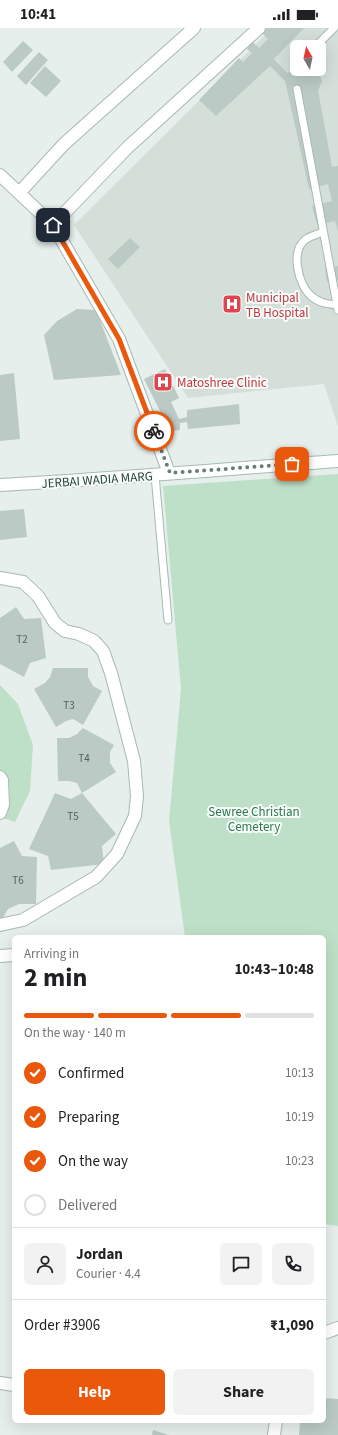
<!DOCTYPE html>
<meta charset="utf-8">
<style>
:root{--surface:#fff;--page:#f2f2f2;--text:#202124;--muted:#757577;--line:#e0e0e0;--accent:#ea580c}
body{margin:0;font-family:"Source Sans 3",sans-serif;background:var(--page);color:var(--text);height:100vh;display:flex;flex-direction:column;font-size:15px;white-space:nowrap}
*{box-sizing:border-box;margin:0}
p{font-size:13px;color:var(--muted)}
.icon{flex:none;width:22px;height:22px;fill:none;stroke:currentColor;stroke-width:2;stroke-linecap:round;stroke-linejoin:round}
.map{position:relative;flex:1;overflow:hidden}
.panel{position:absolute;left:12px;top:907px;width:314px;height:488px;display:flex;flex-direction:column;background:var(--surface);border-radius:6px;box-shadow:0 4px 16px #0002}
.panel>*{flex:none}
.needle{width:26px;rotate:351deg}
.tools{position:absolute;left:290px;top:12px;display:grid;gap:8px}
.tools a{display:grid;place-items:center;width:36px;height:36px;border-radius:6px;background:var(--surface);box-shadow:0 4px 16px #0002;font-size:20px}
.pin{position:absolute;display:grid;place-items:center;width:34px;height:34px;color:#fff;margin:-17px;border-radius:8px;box-shadow:0 2px 6px #0006}
.courier{position:absolute;display:grid;place-items:center;width:40px;height:40px;margin:-20px;border:3px solid #ea580c;border-radius:50%;background:#fff;color:#222;box-shadow:0 1px 5px #0007}
.headline em{font-style:normal;font-weight:700}
.headline div{display:flex;flex-direction:column-reverse}
.headline{display:flex;align-items:center;justify-content:space-between;height:68px;padding:0 12px}
h1{font-size:26px;font-weight:700;line-height:30px}
.bar{display:grid;grid-template-columns:repeat(4,1fr);gap:6px 4px;align-content:center;height:48px;padding:0 12px}
.bar i{height:5px;border-radius:3px;background:var(--line)}
.bar .on{background:var(--accent)}
.bar p{grid-column:span 4}
.line{display:flex;align-items:center;gap:10px;padding:0 12px;border-top:1px solid var(--line)}
.line div{flex:1}
.round{display:grid;place-items:center;flex:none;width:42px;height:42px;border-radius:6px;background:var(--page)}
ol{padding:0 12px;list-style:none}
li{display:flex;align-items:center;gap:12px;height:44px}
li p{margin-inline-start:auto}
li .icon{padding:4px;border-radius:50%;background:var(--accent);color:#fff;stroke-width:4}
li:last-child{color:var(--muted)}
li i{width:22px;height:22px;border:2px solid var(--line);border-radius:50%}
.cta{display:flex;gap:8px;margin-top:auto;padding:8px 12px}
.cta a{flex:1;height:46px;border-radius:6px;background:var(--accent);color:#fff;font-size:16px;font-weight:700;line-height:46px;text-align:center}
.cta a+a{background:var(--page);color:var(--text)}
.status{display:flex;justify-content:space-between;align-items:center;height:28px;padding:0 20px;background:var(--surface);direction:ltr}
.status svg{height:11px;fill:currentColor}
.map>svg:first-child{display:block}
</style>
<div class="status"><b>10:41</b><svg viewBox="0 0 49 12"><path d="M0 12V9h3v3zM5 12V6h3v6zM10 12V3h3v9zM15 12V0h3v12zM26 1h20v11H26zM47 4h2v5h-2z"/></svg></div>
<div class="map">
<svg width="338" height="1407" viewBox="0 0 338 1407">
<rect width="100%" height="100%" fill="#e6efeb"/>
<path fill="#d4dfda" fill-rule="evenodd" d="M272 0H338V399L324 356 188 370 74 197ZM297 19H319V41H297Z"/>
<path fill="#bfe0c8" d="M338 446V1198L324 1196V909H185L169 793 181 661 163 458Z
M0 657 18 676 33 717 30 763 15 794 0 789Z"/>
<path fill="#bbcac4" d="M267 0H304L274 31 287 45 299 41 319 42 322 54 318 62 332 139 338 138V204L335 193 317 197 312 178 332 173 328 156 309 161 285 53 270 38 216 88 199 72 239 30 243 34 252 25 247 21 253 14 259 20 268 11 262 5Z
M23 13 33 22 12 44 3 34Z
M39 24 48 32 26 57 17 48Z
M45 38 61 53 46 69 30 55Z
M130 210 140 219 118 241 108 231Z
M338 238V252L327 254 325 241Z
M77 281 96 282 121 347 54 352 44 307 57 293Z
M165 341 179 370 171 374 179 391 187 389V382L239 376 240 396 188 401 187 394 180 395V402L170 403 144 351Z
M14 345 20 411 0 413V347Z
M24 481 27 509 0 512V483Z
M16 579 24 591 41 590 46 630 30 635 24 649 0 636V590Z
M53 640H88V649L93 658 102 663 83 697 73 691 66 693 56 699 34 661 45 655 50 649Z
M83 700 114 717 110 724V735L116 744 82 765 77 755 69 753H58L57 710H69L77 706Z
M55 765 71 771 82 765 116 806 102 818 104 836 51 842 48 828 29 821Z
M14 813 22 828 37 829 36 876H19L8 881 0 895V820Z
M324 1370 338 1371V1407H299L300 1393H324Z
M153 1402 169 1407H152Z"/>
<g fill="none" stroke-linecap="round" stroke-linejoin="round">
<defs>
<path id="service" d="M318 16 334 0
M297 61 338 282
M323 204C318 206 311 208 306 211 290 223 298 256 311 268 319 275 327 276 337 277
M155 447 168 592"/>
<path id="minor" d="M0 147 53 197 119 311 169 445
M19 165 64 116 194 0
M53 197 127 120 259 0
M0 550 23 554 38 568 55 595 65 603 79 606 94 613 103 623 111 645 134 733 137 768 135 788 117 826 96 849 23 892 0 897
M0 749 2 752 3 777 0 785
M0 928 14 927
M0 1355 14 1357"/>
<path id="tertiary" d="M324 1305 338 1300
M274 1407 276 1393"/>
<path id="secondary" d="M0 457C113 451 225 441 338 433"/>
</defs>
<use href="#service" stroke="#a8b8b2" stroke-width="9"/>
<use href="#minor" stroke="#a8b8b2" stroke-width="14"/>
<use href="#tertiary" stroke="#a8b8b2" stroke-width="14"/>
<use href="#secondary" stroke="#a4bbb3" stroke-width="14"/>
<use href="#service" stroke="#fff" stroke-width="7"/>
<use href="#minor" stroke="#fff" stroke-width="12"/>
<use href="#tertiary" stroke="#fff" stroke-width="12"/>
<use href="#secondary" stroke="#fff" stroke-width="12"/>
</g>
<g fill="none" stroke-linecap="round" stroke-linejoin="round">
<path stroke="#687f78" stroke-width="4" stroke-dasharray="0 7.2" d="M154 403 170 445 292 436"/>
<path stroke="#ea580c" stroke-width="5" d="M53 197 119 311 154 403"/>
</g>
<defs>
<symbol id="hospital-square" viewBox="-11 -11 22 22"><rect x="-9" y="-9" width="18" height="18" rx="4" fill="#e0444e" stroke="#f7fbf9"/><path d="M-5-5h3v3.5h4V-5h3V5h-3V1.5h-4V5h-3Z" fill="#fff"/></symbol>
</defs>
<g fill-rule="evenodd">
<use href="#hospital-square" x="221" y="265" width="22" height="22"/>
<use href="#hospital-square" x="152" y="343" width="22" height="22"/>
</g>
<g text-anchor="middle" stroke-width="4" stroke-linejoin="round" paint-order="stroke">
<g font-size="11" fill="#4a645c">
<text x="22" y="615">T2</text>
<text x="69" y="681">T3</text>
<text x="84" y="734">T4</text>
<text x="73" y="792">T5</text>
<text x="18" y="856">T6</text>
</g>
<g font-size="13" fill="#be3a42" stroke="#f7fbf9" text-anchor="start">
<text x="246" y="274">Municipal<tspan x="246" dy="15">TB Hospital</tspan></text>
<text x="177" y="359">Matoshree Clinic</text>
</g>
<g font-size="13" fill="#24423a" stroke="#f7fbf9">
<text transform="translate(97 451) rotate(-4)" y="5">JERBAI WADIA MARG</text>
</g>
<g font-size="13" fill="#2d7a4b" stroke="#f7fbf9">
<text x="254" y="788">Sewree Christian<tspan x="254" dy="15">Cemetery</tspan></text>
</g>
</g>
</svg>
<div class="tools">
<a><svg class="needle" viewBox="-14 -14 28 28"><path d="M0-13l5 13h-10z" fill="#e53935"/><path d="M0 13l5-13h-10z" fill="#757577"/></svg></a>
</div>
<div class="pin" style="left:292px;top:436px;background:#ea580c"><svg class="icon" aria-label="bag" viewBox="0 0 24 24"><path d="M5 8h14l-1 12H6zM9 8a3 3 0 0 1 6 0"/></svg></div>
<div class="pin" style="left:53px;top:197px;background:#1f2937"><svg class="icon" aria-label="home" viewBox="0 0 24 24"><path d="M3 11l9-7 9 7M6 9v11h12V9"/></svg></div>
<div class="courier" style="left:154px;top:403px"><svg class="icon" aria-label="bike" viewBox="0 0 24 24"><circle cx="6" cy="16" r="4"/><circle cx="18" cy="16" r="4"/><path d="M6 16l4-8h5l3 8M10 8l3 8H6M13 5h3"/></svg></div>
<section class="panel">
<div class="headline"><div><h1>2 min</h1><p>Arriving in</p></div><em>10:43–10:48</em></div>
<div class="bar"><i class="on"></i><i class="on"></i><i class="on"></i><i></i><p>On the way · 140 m</p></div>
<ol>
<li><svg class="icon" aria-label="check" viewBox="0 0 24 24"><path d="M5 12l5 5 9-10"/></svg>Confirmed<p>10:13</p></li>
<li><svg class="icon" aria-label="check" viewBox="0 0 24 24"><path d="M5 12l5 5 9-10"/></svg>Preparing<p>10:19</p></li>
<li><svg class="icon" aria-label="check" viewBox="0 0 24 24"><path d="M5 12l5 5 9-10"/></svg>On the way<p>10:23</p></li>
<li><i></i>Delivered</li>
</ol>
<div class="line" style="height:72px"><a class="round"><svg class="icon" aria-label="person" viewBox="0 0 24 24"><circle cx="12" cy="8" r="4"/><path d="M4 21q1-7 8-7t8 7"/></svg></a><div><b>Jordan</b><p>Courier · 4.4</p></div><a class="round"><svg class="icon" aria-label="chat" viewBox="0 0 24 24"><path d="M4 5h16v11H9l-5 4z"/></svg></a><a class="round"><svg class="icon" aria-label="phone" viewBox="0 0 24 24"><path d="M5 4h4l2 5-3 2q2 4 5 5l2-3 5 2v4C11 20 4 13 5 4z"/></svg></a></div>
<div class="line" style="height:52px"><div>Order #3906</div><b>₹1,090</b></div>
<div class="cta"><a>Help</a><a>Share</a></div>
</section>
</div>
